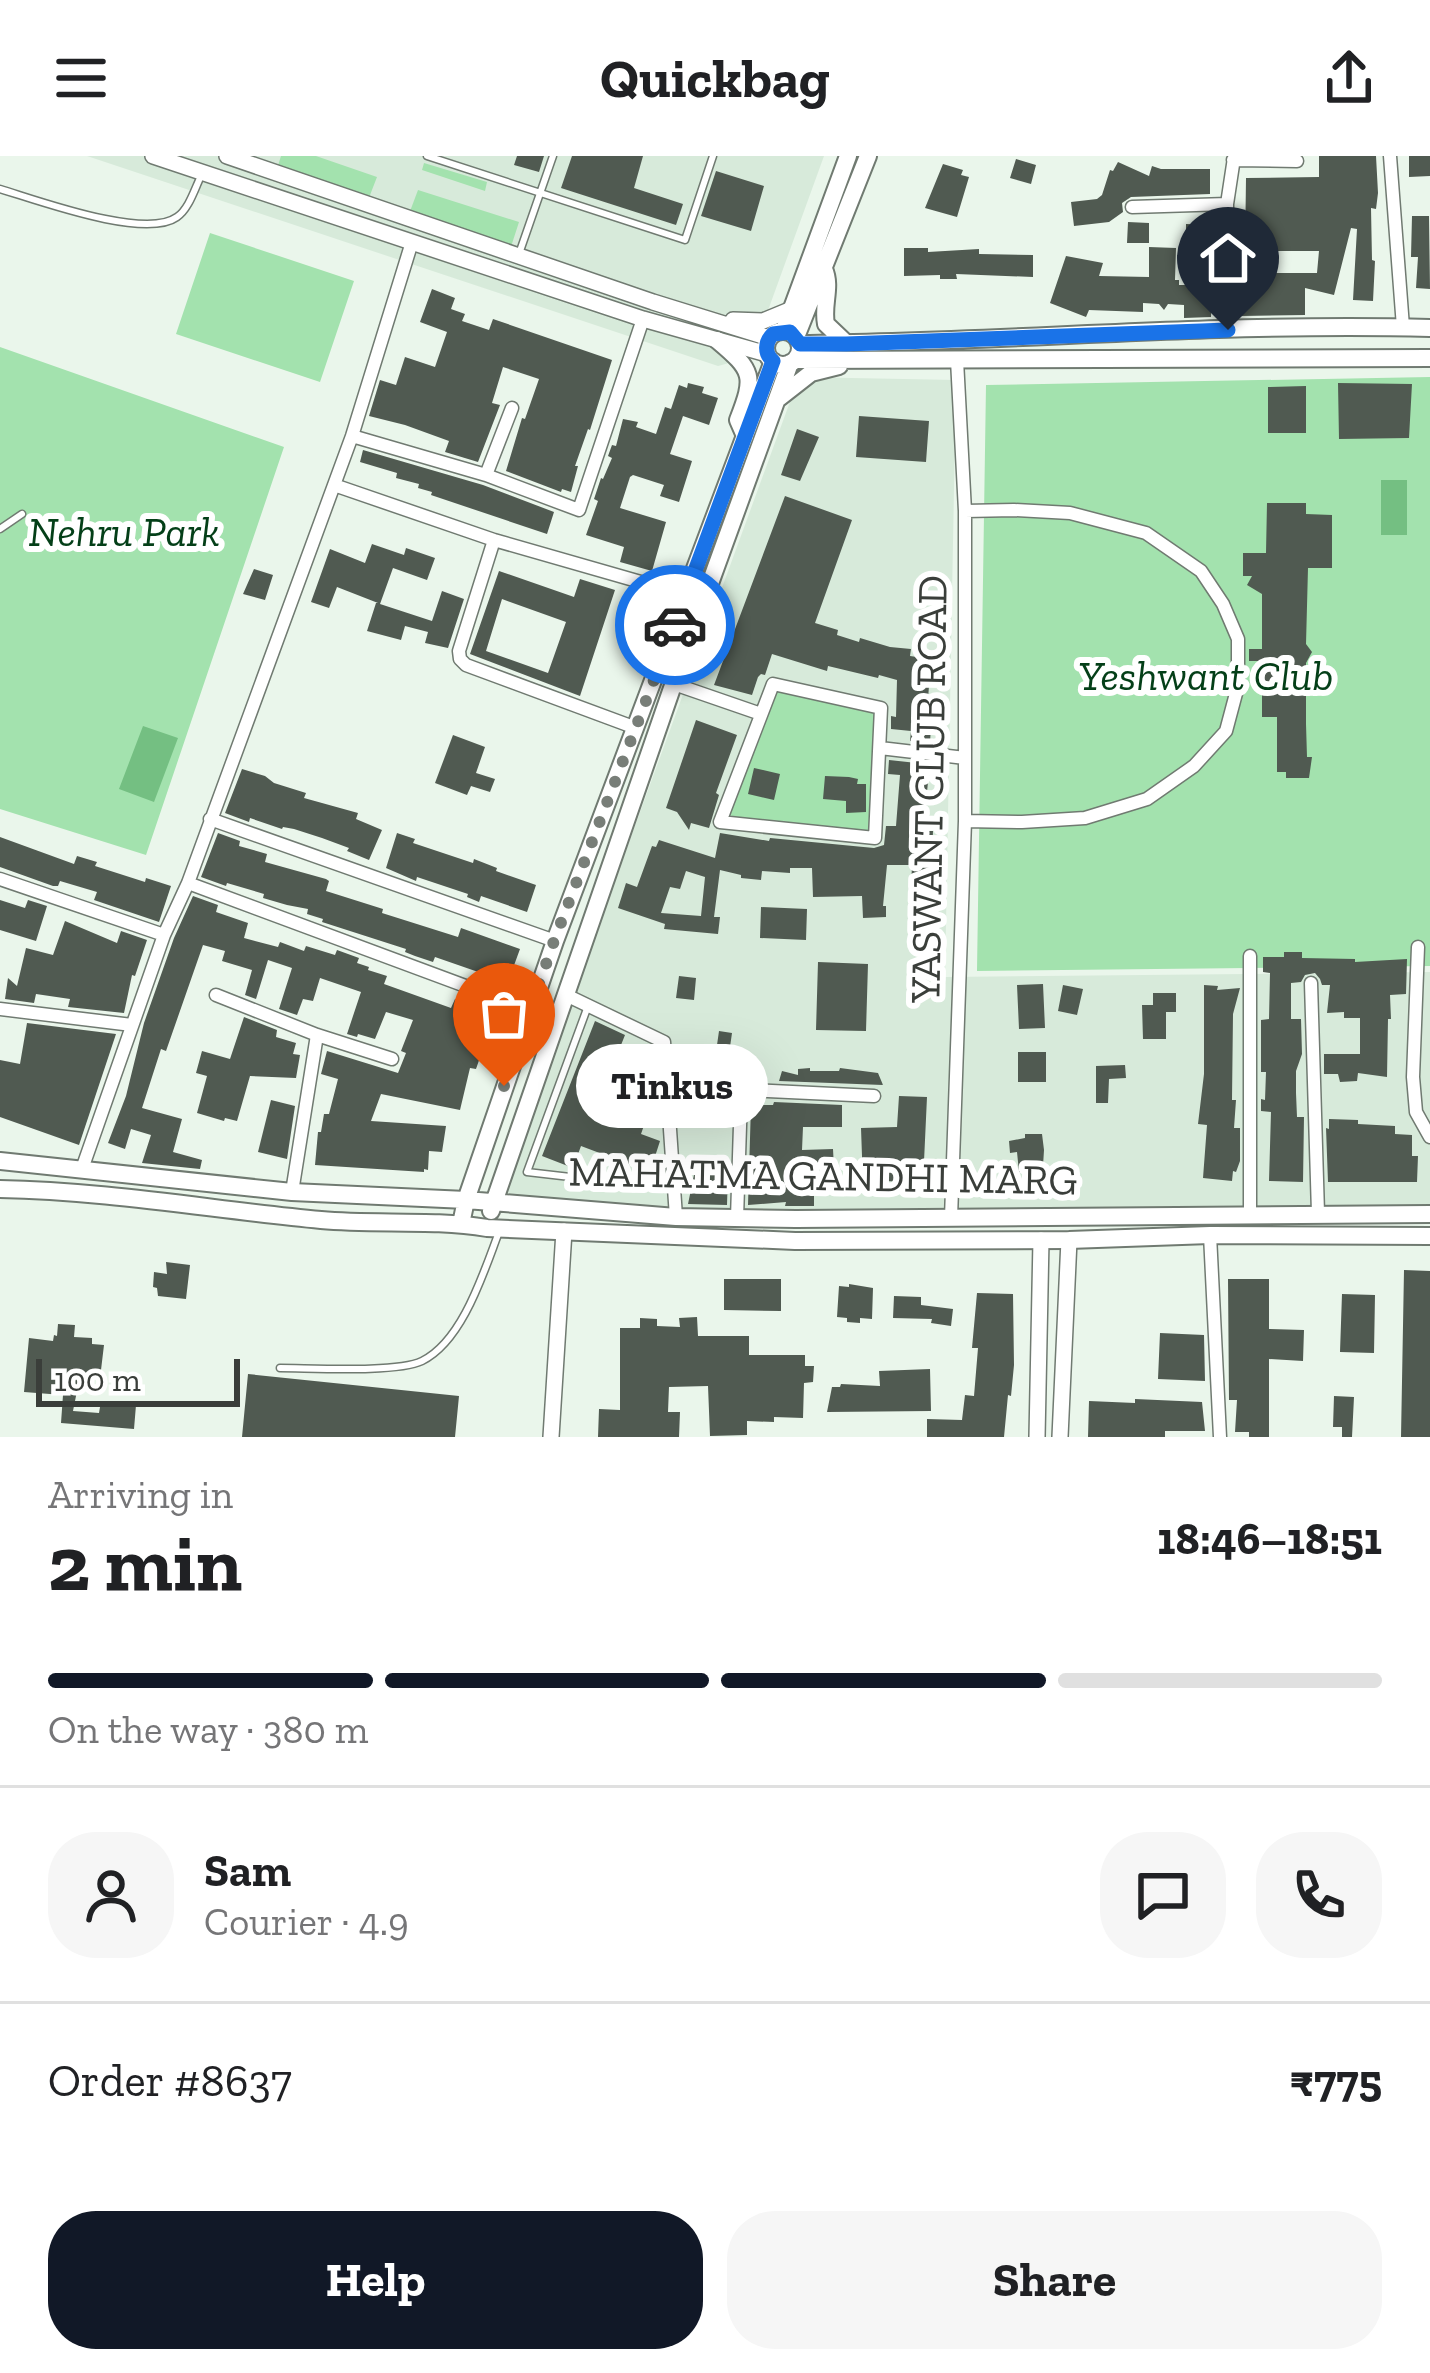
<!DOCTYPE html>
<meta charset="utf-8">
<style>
:root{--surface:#fff;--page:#f6f6f6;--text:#202124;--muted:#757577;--line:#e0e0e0;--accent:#111827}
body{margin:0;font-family:"Zilla Slab",serif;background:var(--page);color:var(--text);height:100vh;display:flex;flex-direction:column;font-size:45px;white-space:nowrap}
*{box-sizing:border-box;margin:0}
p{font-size:39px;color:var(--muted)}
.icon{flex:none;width:66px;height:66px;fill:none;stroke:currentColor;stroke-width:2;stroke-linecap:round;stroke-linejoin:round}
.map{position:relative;height:1281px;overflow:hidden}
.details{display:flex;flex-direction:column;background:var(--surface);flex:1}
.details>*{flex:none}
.scale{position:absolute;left:36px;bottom:30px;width:204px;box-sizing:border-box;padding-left:12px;border:6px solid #3a3e3a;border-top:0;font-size:33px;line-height:42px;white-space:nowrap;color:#3a3e3a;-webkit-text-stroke:9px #fff;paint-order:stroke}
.pin{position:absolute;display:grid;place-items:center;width:102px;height:102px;color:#fff;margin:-123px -51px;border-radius:50% 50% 50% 0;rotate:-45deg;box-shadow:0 0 12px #0007}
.pin .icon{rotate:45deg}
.courier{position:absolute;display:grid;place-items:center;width:120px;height:120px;margin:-60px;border:9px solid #1a73e8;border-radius:50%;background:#fff;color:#222;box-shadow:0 3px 15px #0007}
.bubble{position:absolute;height:84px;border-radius:42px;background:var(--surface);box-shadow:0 12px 48px #0002;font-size:39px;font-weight:700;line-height:84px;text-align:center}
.headline em{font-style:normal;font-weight:700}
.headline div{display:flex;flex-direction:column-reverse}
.headline{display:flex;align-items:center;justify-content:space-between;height:204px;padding:0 48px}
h1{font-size:78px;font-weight:700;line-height:90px}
.bar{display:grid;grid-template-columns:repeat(4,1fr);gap:18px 12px;align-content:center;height:144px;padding:0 48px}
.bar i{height:15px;border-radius:9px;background:var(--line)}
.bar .active{background:var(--accent)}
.bar p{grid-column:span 4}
.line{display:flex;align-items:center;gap:30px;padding:0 48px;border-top:3px solid var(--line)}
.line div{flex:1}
.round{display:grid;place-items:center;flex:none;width:126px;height:126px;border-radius:48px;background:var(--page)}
.action{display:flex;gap:24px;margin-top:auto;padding:24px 48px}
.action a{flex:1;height:138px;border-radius:48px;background:var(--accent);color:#fff;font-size:48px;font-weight:700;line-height:138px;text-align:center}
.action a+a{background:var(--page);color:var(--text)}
header{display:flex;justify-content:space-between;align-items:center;height:156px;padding:0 48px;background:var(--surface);font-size:54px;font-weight:700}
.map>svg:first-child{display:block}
</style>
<header><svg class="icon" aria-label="menu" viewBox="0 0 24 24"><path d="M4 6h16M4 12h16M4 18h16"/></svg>Quickbag<svg class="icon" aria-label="share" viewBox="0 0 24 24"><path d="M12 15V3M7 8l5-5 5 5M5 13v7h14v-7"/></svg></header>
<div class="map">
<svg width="1430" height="1281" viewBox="0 0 1430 1281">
<rect width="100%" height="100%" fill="#eaf6eb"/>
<path fill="#d7eada" d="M87 0H824L758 182 744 203 718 210Z
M799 221 956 224 945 821 1430 816V1063L849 1066 499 1042Z"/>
<path fill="#a3e2ae" d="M281 0H316L377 21 365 52 274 22Z
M424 7 487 26 485 35 422 14Z
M418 34 519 66 508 100 406 66Z
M210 77 354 125 320 226 176 178Z
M0 191 284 291 146 699 0 653Z
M1430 221V810L977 815 986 229Z
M773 528 881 552 875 682 720 666Z"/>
<path fill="#74bf82" d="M1381 324H1407V379H1381Z
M143 570 178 582 154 646 119 633Z"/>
<path fill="#505a51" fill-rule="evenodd" d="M517 0H544L539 16 514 9Z
M572 0H643L634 32 683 48 676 69 561 32Z
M1319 0H1376L1378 37 1376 53 1371 52 1372 104 1375 105 1373 145 1353 144 1357 73 1351 72 1334 139 1305 132V159L1241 160V117H1317L1319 95H1245L1246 22 1319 21Z
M1409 0H1430V20L1409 21Z
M1016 3 1036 9 1031 28 1010 22Z
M1118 6 1149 20 1152 10 1161 13H1210V38L1131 41 1122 47 1123 56 1109 66 1074 70 1071 46 1097 43 1102 39 1110 14 1113 15Z
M943 8 963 14 961 19 969 21 957 61 925 52Z
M716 15 764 30 751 75 701 60Z
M1412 60H1429L1430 133 1416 132 1418 101H1411Z
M1128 66 1149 67V87H1127Z
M1186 68 1214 69V79L1217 84 1213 92 1204 88V98H1199V102H1186Z
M1149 91 1176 92 1175 124H1179V129H1198V134H1212L1211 161 1184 162V149L1168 148 1164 154 1159 148 1143 147V156L1089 154 1086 161 1050 147 1066 100 1103 107 1099 120 1149 121Z
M904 92H928V96L979 93V98L1033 99V121L956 118 957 123H940V119L904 120Z
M432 133 455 142 451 153 465 158 462 165 489 174 493 163 612 204 590 274 588 273 575 310H578L571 336 562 333 561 336 506 315 522 262 525 263 539 223 503 211 492 247 500 249 478 306 445 296 449 285 405 269 369 260 380 224 396 229 405 201 435 211 447 176 420 166Z
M688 227 704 231 702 237 718 242 709 269 683 260 670 298 692 305 679 346 660 340 664 329 633 319 630 321 620 352 666 366 652 415 620 406 624 391 586 379 598 345 594 343 601 322 603 323 612 302 608 300 612 289 616 290 623 263 638 266 636 271 656 278 665 251 671 253 679 229 687 232Z
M1338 227 1412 228 1409 282 1339 283Z
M1306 230V277H1268V231Z
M859 260 929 265 926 306 856 301Z
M797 273 819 281 800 325 781 319Z
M363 294 483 329 554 356 547 378 431 339 432 336 418 332 419 328 396 322 397 317 360 306Z
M785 340 852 364 815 467 838 474 837 479 859 486 860 482 890 491 911 493 910 500 931 503 926 570H931L930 587 910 585 911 575 891 573V560L896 561 897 524 879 519 878 522 828 510 827 515 772 498 765 519 761 518 758 521 752 539 714 529Z
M1267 347H1306V358L1332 359V412H1308L1306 488 1312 496 1306 507V568L1307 601H1312L1309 622H1286V616H1277V561H1262V505H1249V493H1262V438L1247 429 1252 420H1243V397H1266Z
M372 388 404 399 406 392 435 402 427 424 393 412 380 448 432 465 442 435 464 443 448 492 425 487 428 476 405 470 401 484 367 475 376 447H378L337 431 329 452 311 446 330 393 365 407Z
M254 413 273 419 265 444 243 438Z
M499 415 574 441 580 423 615 434 580 540 470 498ZM502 443 566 466 548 517 486 495Z
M696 564 737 579 716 637 719 639 709 672 691 667 689 674 677 656 666 652Z
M453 579 485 591 476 617 495 623 490 636 471 630 467 639 435 627Z
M889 604 926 608 924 625 928 626 923 675H933L930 746H927L932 773 914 777 910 755 912 709H887L883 750H886V761L863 762 862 740 813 741 812 712H790V717L762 715 761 724 741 722V719L720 714 714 761H720L718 778 664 773 665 768 618 752 626 727 637 731 652 690 656 691 659 684 715 702 720 677 769 685 770 682 874 692 884 689 886 670H896L900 619 888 618ZM686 715 705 721 701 760 661 757 670 731 680 733Z
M754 612 780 618 774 644 748 638Z
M242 613 265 620 274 627 306 637 304 642 358 657 356 663 382 674 369 704 347 695 349 692 322 682 294 673 283 671 282 673 250 662 249 666 225 657Z
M825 620 849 621 858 623 857 628H866V656L846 657V645L823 643Z
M218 677 240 685 239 690 267 698 265 706 326 723 329 725 326 735 383 753 382 757 458 781 461 772 520 793 509 823 507 826 435 801 433 806 415 800 405 796 406 793 322 766 323 763 307 758 308 753 287 749 263 742 264 738 227 727 226 730 201 721Z
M397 677 415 683 413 687 473 707 474 703 497 712 496 715 536 729 527 756 481 740 479 746 467 741 468 738 417 721 416 725 386 712Z
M0 681 74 708 77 700 97 706 95 710 145 726 146 722 171 730 159 766 94 744 97 736 60 725 58 730H53L0 711Z
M193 740 218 749 216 756 248 767 244 782 278 791 280 786 304 795 306 790 335 799 337 794 359 802 357 807 369 811 368 814 387 820 384 828 451 852 455 843 495 858 476 913 470 912 460 954 381 938 371 965 446 970 442 996 429 995 428 1014 424 1013V1016L315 1009 318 976H321L324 958H329L338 923 321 918 327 895 398 917 406 897 401 895 413 864 386 856 375 883 358 878 357 881 347 878 361 836 320 822 313 845 303 843 297 859 279 853 292 812 268 804 256 843 245 839 252 814 222 805 225 795 203 789 166 895 161 893 142 952 182 963 173 996 202 1004 200 1013 142 1007 151 979 131 973 125 993 108 987 126 940 144 867 174 782Z
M0 744 25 752 28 744 47 750 36 785 0 774Z
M761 751 807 753 806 784 760 782Z
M65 765 117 787 121 775 147 784 135 820 132 819 124 857 68 851 70 843 36 838 34 847 5 843 8 822 17 830 26 792 53 799Z
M1284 796H1302V802L1355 803V806L1407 803 1406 838 1390 839 1391 863H1388L1387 921 1358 917 1357 925 1340 926 1338 918H1324V898H1360V862H1344V856L1327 857 1330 829H1322L1320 823 1315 817 1305 819 1301 826 1291 827V863H1301L1302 898 1296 915V937L1297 961H1304L1303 1026 1269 1025 1271 956 1261 955V943L1265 944 1266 916H1261V864L1269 863 1270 817 1263 816V801H1284Z
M818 806 868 808 866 875 816 874Z
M679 820 696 822 694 844 676 842Z
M1043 828 1045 872 1019 873 1017 829Z
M1063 829 1083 833 1077 859 1058 855Z
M1204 829 1218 830 1217 834 1240 832 1233 858 1232 944H1236L1234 972H1240V1005L1236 1016 1233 1015 1232 1025 1203 1022 1207 969 1198 968 1204 918Z
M1153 837H1176V856H1166V883H1143L1142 849H1153Z
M244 861 277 874 276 881 296 887 293 898 300 899 296 922 250 920 237 965 225 962 224 965 197 957 207 920 196 917 202 895 230 903Z
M595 865 625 879 611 914 657 932 641 978 660 985 650 1016 581 990 573 1012 542 1000Z
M27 867 116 878 79 989 0 961V904L20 908Z
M719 875 732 877 729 898 716 896Z
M1018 896H1046V926H1018Z
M1125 909 1126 922 1109 923 1108 947H1096V910Z
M810 912V915H839L840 912 878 917 883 929 779 925 782 915 798 919V913Z
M899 940 927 941 923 1027 886 1025V1027L863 1028 861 972 897 971Z
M271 944 295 950 287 1003 258 996Z
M774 946 842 949V971H803L802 994 833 993 834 1012 813 1013 811 1036H814V1050H785L786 1046 748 1049 751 949H773Z
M1329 963 1358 964V968L1395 970V978L1412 979V1000H1418L1417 1026H1328L1326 972 1329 973Z
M1025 978H1042L1044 994 1042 1026H1025V1015L1019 1016 1017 996 1010 997 1009 985 1025 982Z
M696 1009 728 1016 727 1049 688 1048Z
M166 1106 190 1109 186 1143 158 1140 157 1132 153 1131 154 1116 167 1118Z
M1404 1114 1430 1115V1281H1401Z
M724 1123H781V1155L724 1154Z
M1228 1123H1269V1173L1304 1174 1303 1205 1269 1203V1281H1249V1276H1235L1237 1244H1229Z
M849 1128 873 1132 872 1163 860 1162V1167L847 1166V1162L837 1161 839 1130 849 1131Z
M977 1137 1013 1138 1014 1209 1011 1240 1008 1239 1004 1281H927V1263L962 1264 965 1239 974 1240 978 1192H972Z
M1342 1138 1375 1139 1374 1197 1340 1196Z
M894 1140 921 1141V1149L953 1153 951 1170 931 1167 932 1163 893 1162Z
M697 1161 698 1180H749V1199H805V1210H814L813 1226 804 1227 803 1262 774 1261V1266L747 1265V1279L710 1280 708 1230 669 1231 668 1256H680L679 1281H598L599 1253 620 1254V1172H640V1162L657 1163V1170L680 1171 679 1162Z
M58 1168 75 1169 74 1181 92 1182V1188L104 1189 101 1214 90 1215 87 1232 78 1230 73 1255 99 1257 101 1245 136 1249 134 1273 61 1267 63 1239 24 1236 29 1182 53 1185 54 1179 57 1180Z
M1160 1177 1204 1179 1205 1225 1158 1223Z
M930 1213 931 1255 827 1256 832 1231H840L841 1228 880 1230 879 1215Z
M248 1218 459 1240 455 1281H242Z
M1334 1240 1354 1241 1352 1281H1342V1271H1333Z
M1135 1243 1202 1246 1205 1275H1165V1281H1088L1089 1245 1135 1247Z"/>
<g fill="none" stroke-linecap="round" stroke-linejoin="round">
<defs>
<path id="service" d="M427 0 685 84 713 0
M0 33C37 44 145 84 177 61 189 53 195 32 201 20
M520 95 553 0
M0 373 22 358
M588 850 527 1016 674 1033
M280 1212C312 1212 397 1217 422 1205 463 1185 484 1115 499 1076"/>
<path id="minor" d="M1390 0 1403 171
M1233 4 1297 5
M1227 48 1234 2
M1132 51 1227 48 1228 174
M352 280 486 319 579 354 643 163
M486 319 512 252
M334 329 494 384 686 439
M965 355 1014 354 1070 357 1146 377 1201 415 1223 448 1238 483V530L1226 575 1194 610 1147 643 1085 662 1022 666 965 665
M494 384 459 495 460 503 466 509 636 572
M674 528 761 558
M773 528 881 552 875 682 720 666Z
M880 592 965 602
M210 663 555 785
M0 723 164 779
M188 727 530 854
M1418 791 1413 921 1416 956 1430 981
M1311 827 1318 1057
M216 839 317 879 392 903
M566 839 664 886 676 1061
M0 853 132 869
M82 1013 164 779 188 727 352 280 412 86
M292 1036 317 879
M1250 1058V800
M737 1062 741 939 749 934 874 940
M951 1062 965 665V355L957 204
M1210 1079 1220 1281"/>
<path id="tertiary" d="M153 0 643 163 767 198
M227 0 653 146 769 182
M733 164 763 165 792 153
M551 1281 564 1075
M1037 1281 1041 1084
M1060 1281 1069 1084"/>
<path id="secondary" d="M824 113C832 131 822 149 826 168L846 187
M784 174 848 0
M766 192a17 17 0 1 1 34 0a17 17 0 1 1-34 0Z
M796 181 868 0
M717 184C754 215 755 220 738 264L745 280
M800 188C1010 186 1220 166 1430 172
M796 204 1430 202
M779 242 811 217 839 210
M0 1005 292 1036 466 1044 676 1061 796 1063 1430 1058
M0 1033C107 1035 215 1054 321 1064 376 1069 432 1063 487 1072L795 1085 1069 1084 1210 1079 1430 1080
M491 1055 671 535 790 207
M461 1068 466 1044 555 785 773 205"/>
</defs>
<use href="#service" stroke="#707a71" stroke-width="9"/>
<use href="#minor" stroke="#707a71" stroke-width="15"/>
<use href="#tertiary" stroke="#707a71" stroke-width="18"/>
<use href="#secondary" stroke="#707a71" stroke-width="20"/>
<use href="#service" stroke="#fff" stroke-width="6"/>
<use href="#minor" stroke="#fff" stroke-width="12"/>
<use href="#tertiary" stroke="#fff" stroke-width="15"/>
<use href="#secondary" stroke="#fff" stroke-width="16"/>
</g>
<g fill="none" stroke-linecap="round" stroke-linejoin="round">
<path stroke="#787e78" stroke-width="12" stroke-dasharray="0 21.6" d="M504 930 554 785 675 469"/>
<path stroke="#1a73e8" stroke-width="15" d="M675 469 773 205C764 197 765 186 773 178L790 176 800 188H846L1228 174"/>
</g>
<g text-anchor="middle" stroke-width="12" stroke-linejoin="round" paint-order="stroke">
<g font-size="42" font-style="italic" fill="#043f18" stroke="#fff">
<text x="124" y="390">Nehru Park</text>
<text x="1206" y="534">Yeshwant Club</text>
</g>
<g font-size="42" fill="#3a3e3a" stroke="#fff">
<text transform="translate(928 633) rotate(-89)" y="15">YASWANT CLUB ROAD</text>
<text transform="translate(823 1019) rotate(1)" y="15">MAHATMA GANDHI MARG</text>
</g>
</g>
</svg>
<div class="scale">100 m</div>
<div class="pin" style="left:504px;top:930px;background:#ea580c"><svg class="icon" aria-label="bag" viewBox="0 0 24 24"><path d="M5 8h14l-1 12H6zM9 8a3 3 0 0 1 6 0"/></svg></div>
<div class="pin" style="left:1228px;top:174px;background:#1f2937"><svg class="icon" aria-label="home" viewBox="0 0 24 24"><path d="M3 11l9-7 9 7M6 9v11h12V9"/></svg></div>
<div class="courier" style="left:675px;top:469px"><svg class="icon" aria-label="car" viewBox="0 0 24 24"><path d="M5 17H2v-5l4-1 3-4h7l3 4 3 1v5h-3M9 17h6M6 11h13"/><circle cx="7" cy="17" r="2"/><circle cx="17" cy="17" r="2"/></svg></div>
<div class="bubble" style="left:576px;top:888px;width:192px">Tinkus</div>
</div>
<section class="details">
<div class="headline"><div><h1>2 min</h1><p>Arriving in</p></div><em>18:46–18:51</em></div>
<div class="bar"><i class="active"></i><i class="active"></i><i class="active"></i><i></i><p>On the way · 380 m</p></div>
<div class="line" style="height:216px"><a class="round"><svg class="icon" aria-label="person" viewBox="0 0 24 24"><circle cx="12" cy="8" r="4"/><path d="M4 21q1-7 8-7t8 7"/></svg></a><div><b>Sam</b><p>Courier · 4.9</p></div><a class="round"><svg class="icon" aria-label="chat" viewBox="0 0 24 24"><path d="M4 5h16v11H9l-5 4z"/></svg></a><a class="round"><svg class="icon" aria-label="phone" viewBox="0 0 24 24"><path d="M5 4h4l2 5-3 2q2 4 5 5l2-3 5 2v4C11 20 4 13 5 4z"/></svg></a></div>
<div class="line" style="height:156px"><div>Order #8637</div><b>₹775</b></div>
<div class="action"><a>Help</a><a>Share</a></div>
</section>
